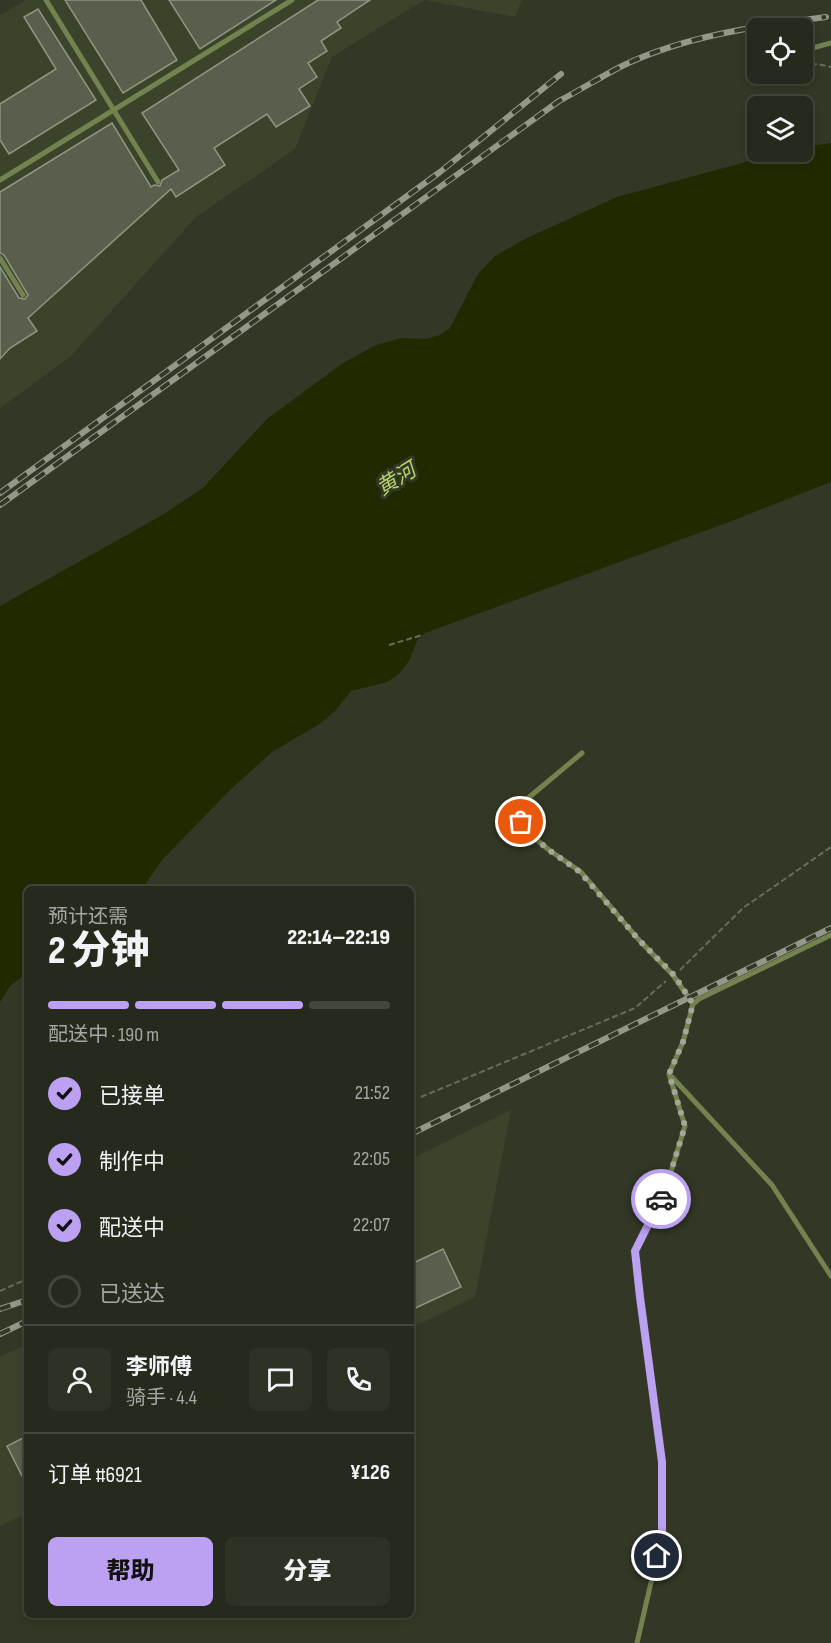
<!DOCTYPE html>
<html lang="zh">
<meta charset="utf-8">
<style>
:root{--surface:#262a1c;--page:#2e3225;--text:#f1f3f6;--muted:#a4a7a3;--line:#42463b;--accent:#bca0f2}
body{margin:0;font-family:"Sofia Sans Condensed","Noto Sans SC",sans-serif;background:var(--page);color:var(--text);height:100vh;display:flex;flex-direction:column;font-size:22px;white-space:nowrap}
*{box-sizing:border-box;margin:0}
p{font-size:20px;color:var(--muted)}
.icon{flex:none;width:33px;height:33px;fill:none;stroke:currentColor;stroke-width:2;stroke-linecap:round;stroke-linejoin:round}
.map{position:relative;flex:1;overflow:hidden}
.drawer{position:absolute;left:24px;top:886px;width:390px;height:732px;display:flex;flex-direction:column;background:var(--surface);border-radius:9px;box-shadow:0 3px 9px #0003,0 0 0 2px var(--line)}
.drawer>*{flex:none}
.fabs{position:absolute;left:747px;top:18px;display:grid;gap:12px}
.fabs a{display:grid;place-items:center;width:66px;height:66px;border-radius:9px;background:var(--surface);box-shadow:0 3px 9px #0003,0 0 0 2px var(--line);font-size:30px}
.pin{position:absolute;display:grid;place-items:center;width:51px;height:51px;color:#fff;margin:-26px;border:3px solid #fff;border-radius:50%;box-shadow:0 2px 6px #0007}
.courier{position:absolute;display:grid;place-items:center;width:60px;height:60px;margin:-30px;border:4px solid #bca0f2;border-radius:50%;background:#fff;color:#222;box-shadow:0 2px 8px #0007}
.overview em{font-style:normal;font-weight:800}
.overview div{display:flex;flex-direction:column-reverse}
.overview{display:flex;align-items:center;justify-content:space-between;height:102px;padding:0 24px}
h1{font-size:39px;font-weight:800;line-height:45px}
.bar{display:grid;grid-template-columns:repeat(4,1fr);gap:9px 6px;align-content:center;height:72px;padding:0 24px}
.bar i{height:8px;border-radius:4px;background:var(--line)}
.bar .active{background:var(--accent)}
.bar p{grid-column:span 4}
.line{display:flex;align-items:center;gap:15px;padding:0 24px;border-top:2px solid var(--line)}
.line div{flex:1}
.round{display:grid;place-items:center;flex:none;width:63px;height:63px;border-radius:9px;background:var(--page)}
ol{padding:0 24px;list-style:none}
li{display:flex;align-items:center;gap:18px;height:66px}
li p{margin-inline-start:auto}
li .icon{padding:6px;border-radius:50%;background:var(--accent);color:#111;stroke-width:4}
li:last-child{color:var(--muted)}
li i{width:33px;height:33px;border:3px solid var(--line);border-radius:50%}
.primary-button{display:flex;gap:12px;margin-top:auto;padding:12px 24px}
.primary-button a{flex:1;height:69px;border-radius:9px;background:var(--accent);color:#111;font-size:24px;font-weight:800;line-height:69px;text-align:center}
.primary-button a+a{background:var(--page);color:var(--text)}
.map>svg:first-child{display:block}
</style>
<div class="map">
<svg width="831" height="1643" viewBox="0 0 831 1643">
<rect width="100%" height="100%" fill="#333826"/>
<path fill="#3c432b" d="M26 0H522L515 17 424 0 332 57 295 149 196 217 70 357 0 408V15Z
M511 1110 475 1297 411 1328V1159Z
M27 1344V1513L0 1526V1357Z"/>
<path fill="#202a00" d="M831 143V482L729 522 425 633 417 641 409 661 398 675 387 682 351 691 335 711 318 725 272 752 230 790 163 859 142 889 27 890V973L10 986 0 1002V606L164 514 203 488 267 419 343 363 376 345 401 338 426 339 440 335 450 328 478 274 495 256 527 238 617 197 782 152H802L803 147Z"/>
<path fill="#595f4c" stroke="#8f9681" stroke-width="1.5" d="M65 0H141L177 60 123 93Z
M169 0H276L200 49Z
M318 0H370L337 22 341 28 321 41 327 51 308 63 317 77 299 89 310 106 276 127 267 114 214 148 225 165 176 197 171 189 28 318 37 331 10 348 0 359V267L19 298 25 299 28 295 4 255 0 253V192L112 123 151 187 154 185 160 186 162 180 179 170 142 113Z
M38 9 96 100 9 154 0 140V104L56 69 24 17Z
M443 1249 461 1287 411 1310V1264Z
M27 1436V1486L7 1446Z"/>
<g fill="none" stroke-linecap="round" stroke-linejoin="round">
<path stroke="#676c5c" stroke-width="2" stroke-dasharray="6 3" stroke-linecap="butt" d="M802 67 817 64 831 67
M389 645 422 635
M680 970 743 908 831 847
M421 1097 635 1008 666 981
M0 1291 27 1279"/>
<path stroke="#73824e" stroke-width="5" d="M46 0 158 182
M802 51 831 43
M0 180 292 0
M0 258 23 295
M582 753 527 799 520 814 524 829 549 850 581 872 639 940 673 975 693 1004
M672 1077 772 1185 831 1276
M411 1106 413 1100
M637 1643 662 1535V1462L635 1251 665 1191 685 1126 669 1074 683 1042 693 1004 699 999 831 935"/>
<defs>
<path id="rail" d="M0 493 440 172 561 74
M0 505 559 101C580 90 599 78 620 67 683 36 757 26 826 17
M411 1134 831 928
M0 1309 27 1300
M0 1334 27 1321"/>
</defs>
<use href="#rail" stroke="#94988a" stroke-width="6"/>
<use href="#rail" stroke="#333826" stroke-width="4" stroke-dasharray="11" stroke-linecap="butt"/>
</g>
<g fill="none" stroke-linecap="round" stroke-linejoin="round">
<path stroke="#a3a79a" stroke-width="6" stroke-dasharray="0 10.8" d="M521 822 524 829 549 850 580 872 639 940 674 975 693 1004 683 1042 669 1074 685 1126 665 1191 661 1199"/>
<path stroke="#bca0f2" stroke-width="8" d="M657 1556 662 1535V1462L640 1297 635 1251 661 1199"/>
</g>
<g text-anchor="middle" stroke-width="6" stroke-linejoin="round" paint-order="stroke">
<g font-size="21" font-style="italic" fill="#b7d469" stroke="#333826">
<text transform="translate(396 479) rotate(-32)" y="7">黄河</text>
</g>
</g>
</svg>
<div class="fabs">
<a><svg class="icon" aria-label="locate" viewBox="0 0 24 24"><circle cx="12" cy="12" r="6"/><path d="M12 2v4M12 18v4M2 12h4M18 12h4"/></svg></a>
<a><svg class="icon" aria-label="layers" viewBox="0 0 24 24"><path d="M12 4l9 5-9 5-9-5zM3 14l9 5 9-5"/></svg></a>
</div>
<div class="pin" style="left:521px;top:822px;background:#ea580c"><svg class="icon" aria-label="bag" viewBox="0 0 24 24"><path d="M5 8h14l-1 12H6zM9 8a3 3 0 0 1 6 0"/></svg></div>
<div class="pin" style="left:657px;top:1556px;background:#1f2937"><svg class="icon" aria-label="home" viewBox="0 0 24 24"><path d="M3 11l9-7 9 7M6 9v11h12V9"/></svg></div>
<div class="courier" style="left:661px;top:1199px"><svg class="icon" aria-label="car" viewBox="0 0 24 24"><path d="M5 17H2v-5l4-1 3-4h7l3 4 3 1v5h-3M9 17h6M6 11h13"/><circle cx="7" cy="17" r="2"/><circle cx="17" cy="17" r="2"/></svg></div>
<section class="drawer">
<div class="overview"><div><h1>2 分钟</h1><p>预计还需</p></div><em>22:14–22:19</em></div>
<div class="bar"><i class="active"></i><i class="active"></i><i class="active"></i><i></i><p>配送中 · 190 m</p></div>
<ol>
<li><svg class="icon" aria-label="check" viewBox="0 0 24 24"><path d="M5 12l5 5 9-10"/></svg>已接单<p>21:52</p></li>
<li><svg class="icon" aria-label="check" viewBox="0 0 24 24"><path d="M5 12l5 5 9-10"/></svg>制作中<p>22:05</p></li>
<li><svg class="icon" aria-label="check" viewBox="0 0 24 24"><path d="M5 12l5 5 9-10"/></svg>配送中<p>22:07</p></li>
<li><i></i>已送达</li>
</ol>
<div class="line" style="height:108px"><a class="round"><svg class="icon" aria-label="person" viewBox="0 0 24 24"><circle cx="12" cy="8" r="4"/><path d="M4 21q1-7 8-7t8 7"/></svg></a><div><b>李师傅</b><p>骑手 · 4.4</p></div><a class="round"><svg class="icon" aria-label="chat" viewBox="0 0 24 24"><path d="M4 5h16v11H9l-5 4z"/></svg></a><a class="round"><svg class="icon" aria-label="phone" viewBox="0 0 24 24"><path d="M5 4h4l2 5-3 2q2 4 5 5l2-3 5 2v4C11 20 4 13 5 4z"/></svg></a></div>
<div class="line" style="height:78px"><div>订单 #6921</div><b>¥126</b></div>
<div class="primary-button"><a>帮助</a><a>分享</a></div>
</section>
</div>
